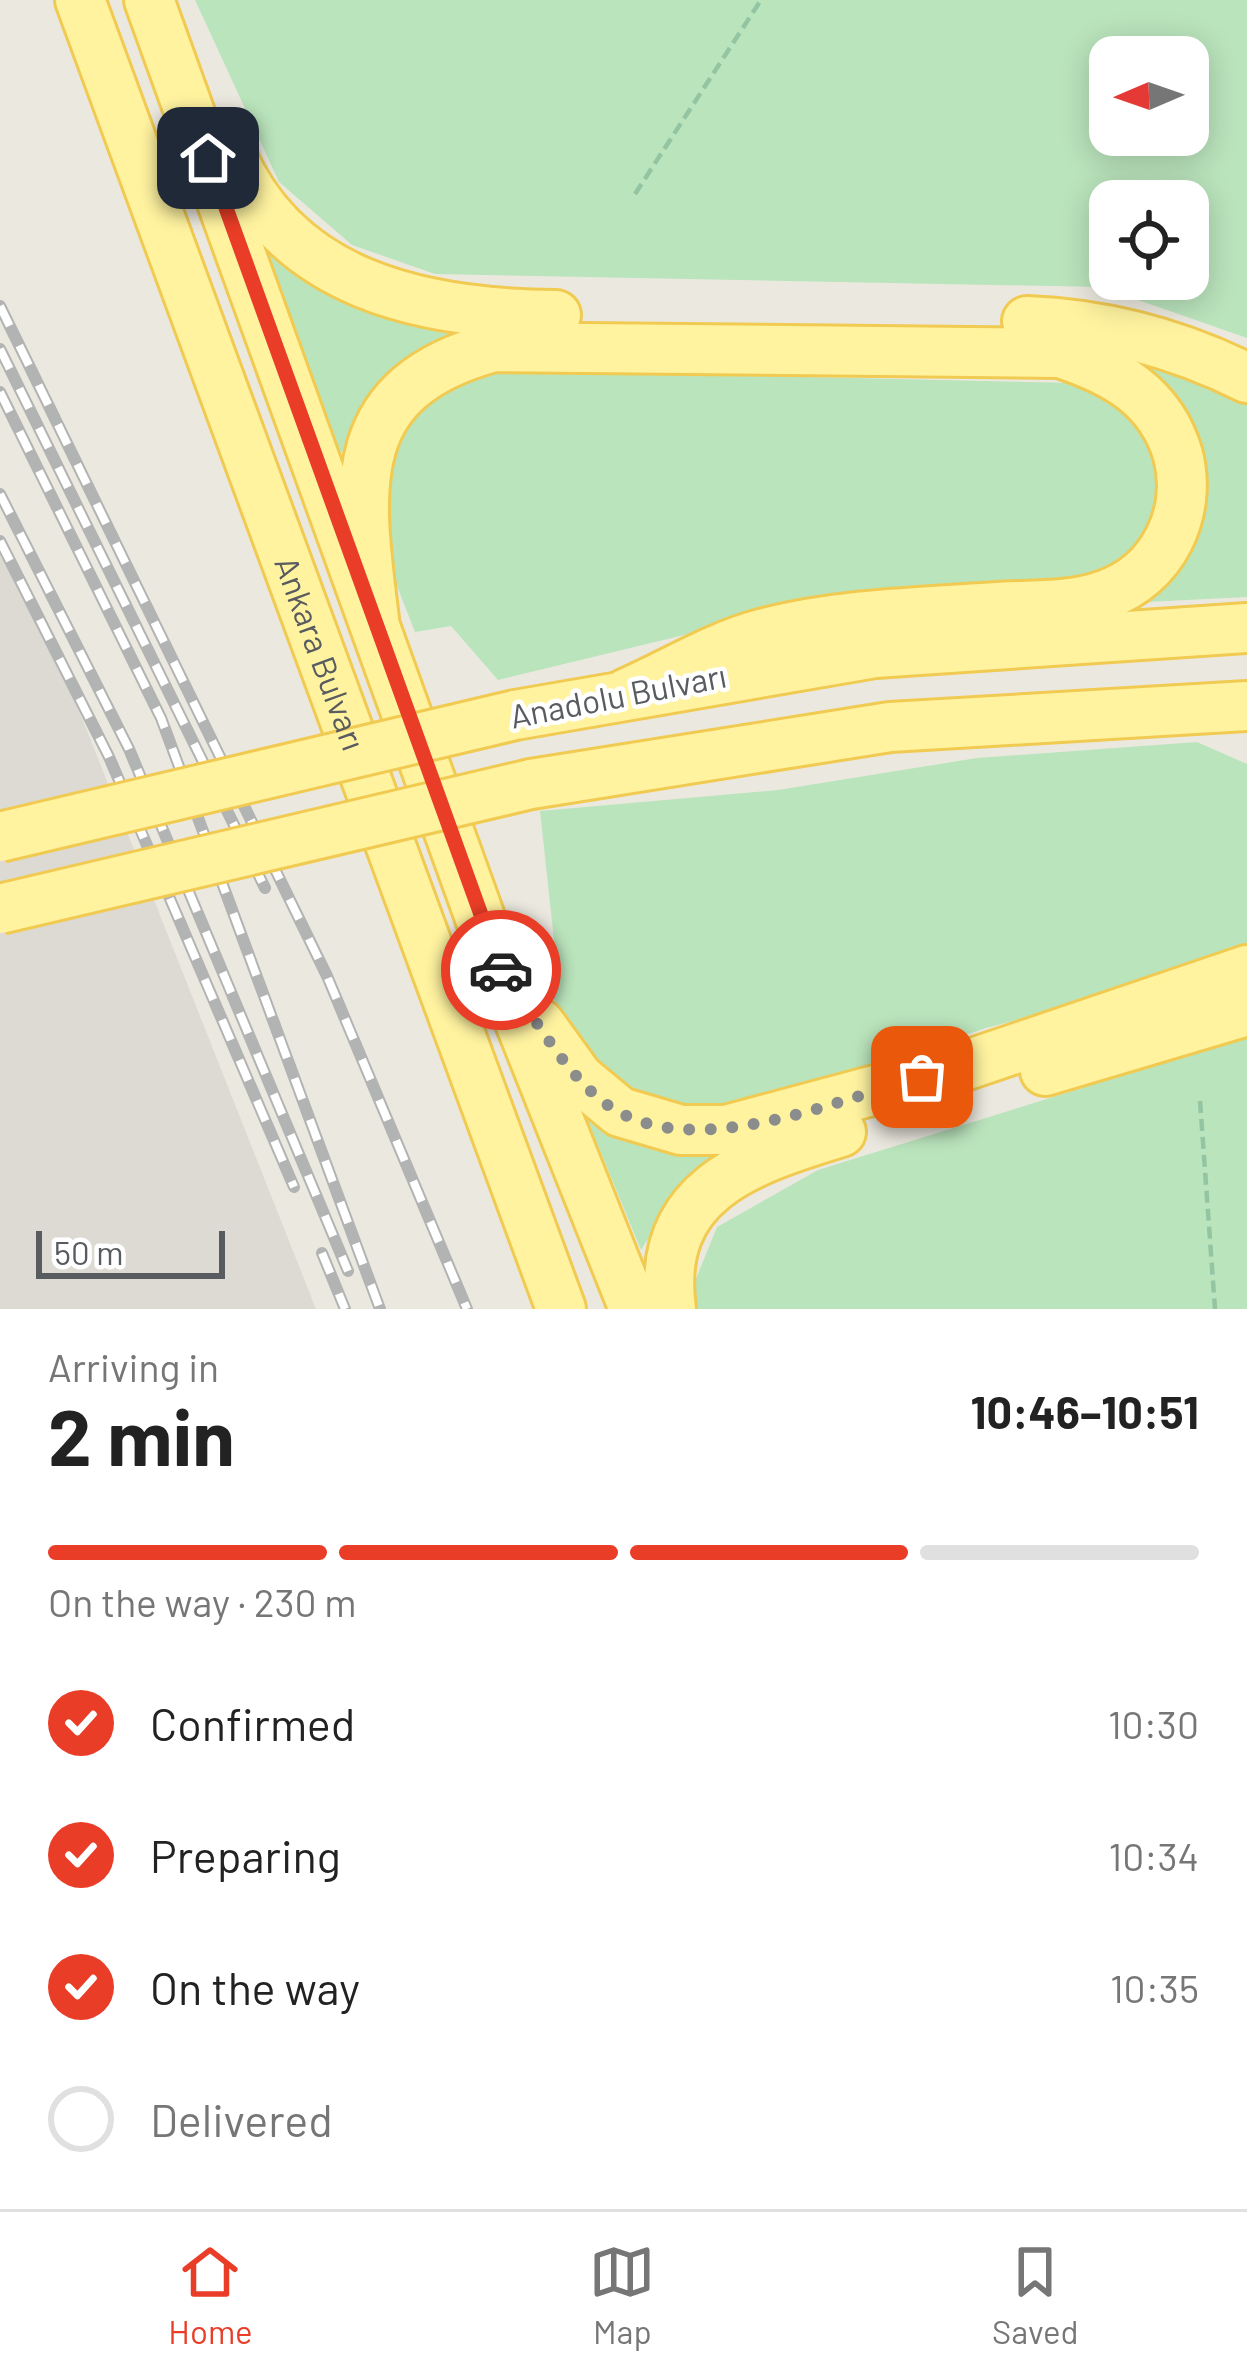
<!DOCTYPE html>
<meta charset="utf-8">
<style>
:root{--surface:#fff;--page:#f2f2f2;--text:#222;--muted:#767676;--line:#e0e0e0;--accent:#e93d27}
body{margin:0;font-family:Barlow,sans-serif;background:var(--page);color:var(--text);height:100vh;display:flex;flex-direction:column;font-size:45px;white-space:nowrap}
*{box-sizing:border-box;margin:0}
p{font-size:39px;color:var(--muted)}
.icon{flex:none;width:66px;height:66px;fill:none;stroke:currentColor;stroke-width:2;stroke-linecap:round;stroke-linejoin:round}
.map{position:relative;height:1309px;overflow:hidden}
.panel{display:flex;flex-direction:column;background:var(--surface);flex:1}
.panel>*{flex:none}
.needle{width:78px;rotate:268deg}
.buttons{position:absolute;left:1089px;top:36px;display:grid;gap:24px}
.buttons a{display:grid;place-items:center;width:120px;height:120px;border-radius:24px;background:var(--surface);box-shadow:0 6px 30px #0003;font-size:60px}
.scale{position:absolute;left:36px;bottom:30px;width:189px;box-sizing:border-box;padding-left:12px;border:6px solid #585b60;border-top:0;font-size:33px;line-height:42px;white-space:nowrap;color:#585b60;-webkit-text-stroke:9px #fff;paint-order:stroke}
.pin{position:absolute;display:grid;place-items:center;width:102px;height:102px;color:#fff;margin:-51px;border-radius:24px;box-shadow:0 6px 18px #0006}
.courier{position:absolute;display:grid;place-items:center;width:120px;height:120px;margin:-60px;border:9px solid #e93d27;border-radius:50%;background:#fff;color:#222;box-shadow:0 3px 15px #0007}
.summary em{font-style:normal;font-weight:700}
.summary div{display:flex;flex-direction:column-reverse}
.summary{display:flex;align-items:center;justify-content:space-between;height:204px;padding:0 48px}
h1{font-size:78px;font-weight:700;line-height:90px}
.bar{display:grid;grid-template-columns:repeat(4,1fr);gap:18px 12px;align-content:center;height:144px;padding:0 48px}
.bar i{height:15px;border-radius:9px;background:var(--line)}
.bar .on{background:var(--accent)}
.bar p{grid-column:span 4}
ol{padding:0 48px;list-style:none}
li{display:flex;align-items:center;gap:36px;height:132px}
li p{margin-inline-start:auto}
li .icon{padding:12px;border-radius:50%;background:var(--accent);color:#fff;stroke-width:4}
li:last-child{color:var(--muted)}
li i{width:66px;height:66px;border:6px solid var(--line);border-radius:50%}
.dock{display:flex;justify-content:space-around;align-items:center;height:168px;border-top:3px solid var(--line);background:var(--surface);font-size:33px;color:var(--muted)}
.dock a{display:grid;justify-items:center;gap:6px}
.dock .on{color:var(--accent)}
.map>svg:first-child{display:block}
</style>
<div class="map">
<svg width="1247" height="1309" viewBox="0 0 1247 1309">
<rect width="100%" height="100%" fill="#ebe9df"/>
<path fill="#dcdad3" d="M0 553 78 708 316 1309H0Z"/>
<path fill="#bae4bc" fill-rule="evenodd" d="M195 0H1247V338L1101 287 435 274 352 245 279 182ZM1188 57V135H1110V57ZM1188 201V279H1110V201Z
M259 233 505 328 375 392 340 455Z
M1084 337 1247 399V597L1146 602 1145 591 1197 514Z
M501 370 1074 383C1178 421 1196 546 1081 583L800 607 498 680 451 626 415 632 379 540 387 448 434 388Z
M1197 742 1247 764V949L1150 986 986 1028 726 1116 630 1097 565 1028 540 963 555 949 540 811 778 790 977 758Z
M1247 1019V1309H694L689 1296 717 1227 818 1170 1108 1080Z
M585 1114 739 1141 682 1184 641 1250Z"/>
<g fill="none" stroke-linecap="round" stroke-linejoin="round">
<defs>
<g id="major">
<path id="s1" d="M80 0 561 1309"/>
<path d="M149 0 496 962 634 1309"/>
<path d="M229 149C284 286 424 314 556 315"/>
<path d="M1027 321C1104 324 1179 344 1247 378"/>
<path d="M374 619C358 490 341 388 494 347L1060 353C1115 371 1161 396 1178 455 1193 513 1163 575 1105 595 1074 607 1030 605 997 607 919 612 836 614 761 634 716 646 670 674 627 693"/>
<path d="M515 715 875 653 1247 628"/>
<path d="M531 784 890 727 1247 706"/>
<path d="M540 1024 579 1078 620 1112 681 1130H726L961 1067 1247 970"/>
<path d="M1045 1071 1247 1011"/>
<path d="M671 1309C655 1191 746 1161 841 1132"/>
</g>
</defs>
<use href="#major" stroke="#f1ca52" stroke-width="54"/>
<path stroke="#93c5a3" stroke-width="4.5" stroke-dasharray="12 6" stroke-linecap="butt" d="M635 194 761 0
M1200 1101 1215 1309"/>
<use href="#major" stroke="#fff3a0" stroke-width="48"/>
<defs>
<path id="rail" d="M0 306 327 976 467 1309
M0 349 265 888
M0 392 161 718 380 1309
M0 494 129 749 348 1271
M0 541 109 757 294 1187
M322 1253 345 1309"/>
</defs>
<use href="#rail" stroke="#b2b3b3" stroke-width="12"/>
<use href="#rail" stroke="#fff" stroke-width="8" stroke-dasharray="22" stroke-linecap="butt"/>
<defs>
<path id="major-bridge" d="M0 837 515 715
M0 909 531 784"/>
</defs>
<use href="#major-bridge" stroke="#f1ca52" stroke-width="54" stroke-linecap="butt"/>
<use href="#major-bridge" stroke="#fff3a0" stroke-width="48"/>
</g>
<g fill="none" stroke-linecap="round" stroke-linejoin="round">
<path stroke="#8b8d8c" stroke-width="12" stroke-dasharray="0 21.6" d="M501 970C530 1010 558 1062 595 1095 679 1171 828 1102 922 1077"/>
<path stroke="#e93d27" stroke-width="15" d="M208 158 501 970"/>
</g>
<g text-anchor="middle" stroke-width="9" stroke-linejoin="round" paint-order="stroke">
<g font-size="33" fill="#585b60" stroke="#fff">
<text dy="12" stroke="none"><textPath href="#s1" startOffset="696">Ankara Bulvarı</textPath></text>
<text transform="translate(618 696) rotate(-11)" y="12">Anadolu Bulvarı</text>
</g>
</g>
</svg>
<div class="buttons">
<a><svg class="needle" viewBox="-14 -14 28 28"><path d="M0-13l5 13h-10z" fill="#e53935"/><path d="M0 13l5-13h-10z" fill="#767676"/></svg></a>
<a><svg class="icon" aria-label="locate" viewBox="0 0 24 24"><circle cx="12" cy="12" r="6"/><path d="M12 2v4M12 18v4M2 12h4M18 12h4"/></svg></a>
</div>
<div class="scale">50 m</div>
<div class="pin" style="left:922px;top:1077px;background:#ea580c"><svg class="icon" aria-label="bag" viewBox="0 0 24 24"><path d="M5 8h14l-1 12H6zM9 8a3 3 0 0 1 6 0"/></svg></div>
<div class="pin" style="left:208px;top:158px;background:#1f2937"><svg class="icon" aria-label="home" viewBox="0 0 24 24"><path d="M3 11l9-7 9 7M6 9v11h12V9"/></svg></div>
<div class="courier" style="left:501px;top:970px"><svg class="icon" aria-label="car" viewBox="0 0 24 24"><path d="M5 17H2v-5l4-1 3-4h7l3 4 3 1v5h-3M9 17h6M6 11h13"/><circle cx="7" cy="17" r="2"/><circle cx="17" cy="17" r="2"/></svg></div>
</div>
<section class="panel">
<div class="summary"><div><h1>2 min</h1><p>Arriving in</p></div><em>10:46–10:51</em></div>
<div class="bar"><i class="on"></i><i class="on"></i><i class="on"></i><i></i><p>On the way · 230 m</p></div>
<ol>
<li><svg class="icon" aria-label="check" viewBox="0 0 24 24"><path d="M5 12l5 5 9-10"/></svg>Confirmed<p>10:30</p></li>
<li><svg class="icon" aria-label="check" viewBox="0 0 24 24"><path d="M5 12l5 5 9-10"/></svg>Preparing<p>10:34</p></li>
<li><svg class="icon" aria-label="check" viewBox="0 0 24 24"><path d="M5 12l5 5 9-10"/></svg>On the way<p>10:35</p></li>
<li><i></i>Delivered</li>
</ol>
</section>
<nav class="dock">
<a class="on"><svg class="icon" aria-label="home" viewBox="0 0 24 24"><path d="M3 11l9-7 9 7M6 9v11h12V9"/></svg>Home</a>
<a><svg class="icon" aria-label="map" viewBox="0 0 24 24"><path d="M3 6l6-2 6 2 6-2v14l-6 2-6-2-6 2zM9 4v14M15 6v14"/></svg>Map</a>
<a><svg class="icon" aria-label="saved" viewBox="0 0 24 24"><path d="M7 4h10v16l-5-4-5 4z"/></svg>Saved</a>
</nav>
